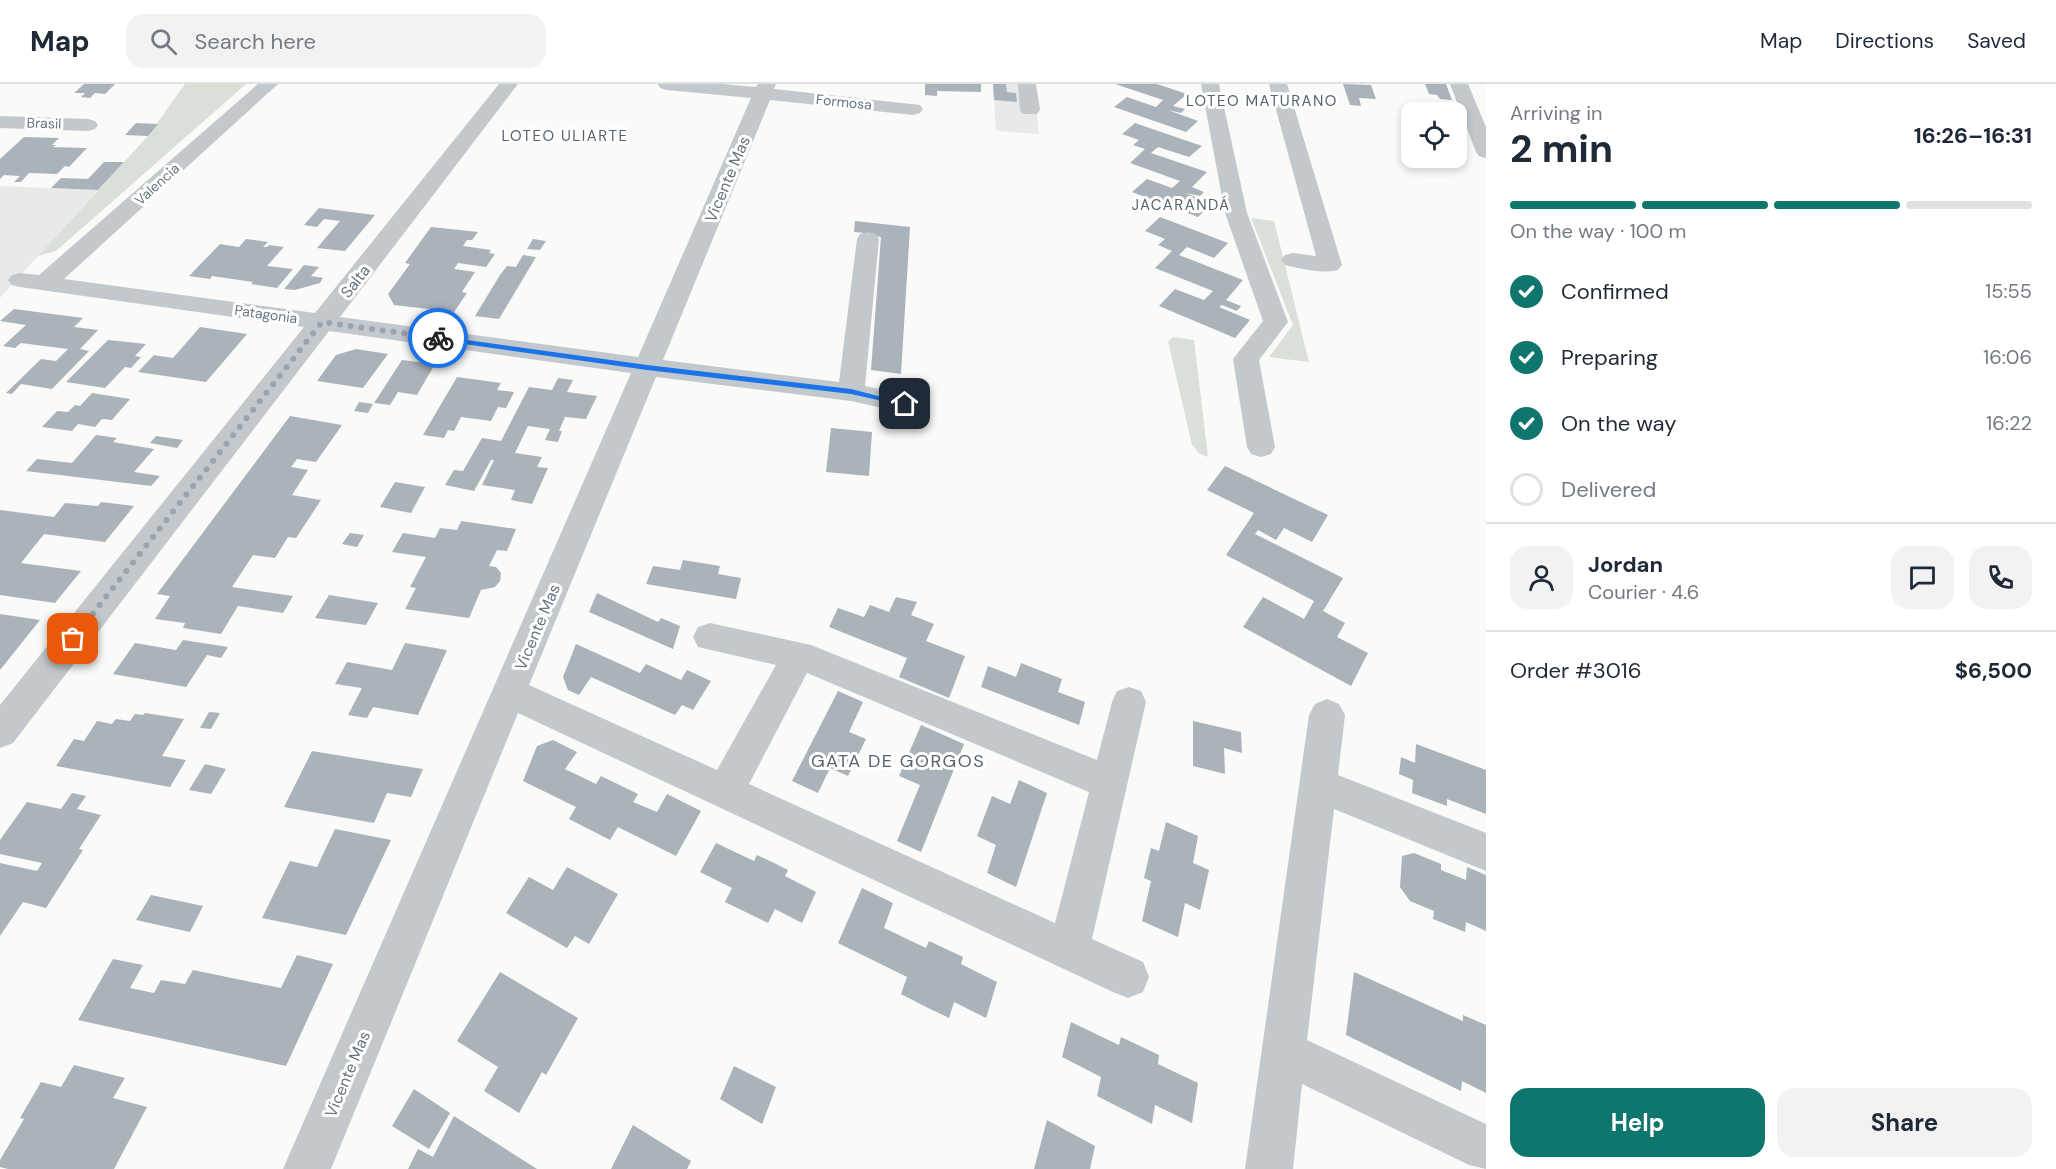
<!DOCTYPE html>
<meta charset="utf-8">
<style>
:root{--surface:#fff;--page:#f2f2f3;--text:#1f2937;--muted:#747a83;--line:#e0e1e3;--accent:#0f766e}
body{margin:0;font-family:"DM Sans",sans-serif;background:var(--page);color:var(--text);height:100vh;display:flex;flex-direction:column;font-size:22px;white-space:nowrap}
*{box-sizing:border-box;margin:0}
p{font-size:20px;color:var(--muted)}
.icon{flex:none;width:33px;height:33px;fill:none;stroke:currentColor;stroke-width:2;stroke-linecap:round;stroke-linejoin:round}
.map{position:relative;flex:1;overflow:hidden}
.sheet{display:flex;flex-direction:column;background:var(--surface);width:570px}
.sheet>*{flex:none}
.tools{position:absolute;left:1401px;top:18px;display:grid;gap:12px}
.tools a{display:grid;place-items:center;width:66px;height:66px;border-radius:12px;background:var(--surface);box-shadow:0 3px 9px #0003;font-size:30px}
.pin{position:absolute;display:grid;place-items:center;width:51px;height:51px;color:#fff;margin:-26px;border-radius:12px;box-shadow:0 3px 9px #0006}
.courier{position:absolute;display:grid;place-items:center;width:60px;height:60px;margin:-30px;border:4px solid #1a73e8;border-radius:50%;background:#fff;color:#222;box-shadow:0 2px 8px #0007}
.overview em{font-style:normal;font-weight:700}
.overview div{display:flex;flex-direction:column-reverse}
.overview{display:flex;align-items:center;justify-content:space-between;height:102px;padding:0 24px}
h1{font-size:39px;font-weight:700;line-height:45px}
.bar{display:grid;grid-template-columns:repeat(4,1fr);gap:9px 6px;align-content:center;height:72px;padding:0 24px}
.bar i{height:8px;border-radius:4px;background:var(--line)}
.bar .active{background:var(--accent)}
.bar p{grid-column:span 4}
.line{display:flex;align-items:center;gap:15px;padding:0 24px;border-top:2px solid var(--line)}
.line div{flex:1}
.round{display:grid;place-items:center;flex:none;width:63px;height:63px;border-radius:18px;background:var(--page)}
ol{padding:0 24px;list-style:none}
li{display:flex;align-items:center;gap:18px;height:66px}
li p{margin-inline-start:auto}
li .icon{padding:6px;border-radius:50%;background:var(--accent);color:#fff;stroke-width:4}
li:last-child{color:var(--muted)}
li i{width:33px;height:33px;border:3px solid var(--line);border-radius:50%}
.primary-button{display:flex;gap:12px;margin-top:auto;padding:12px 24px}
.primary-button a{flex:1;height:69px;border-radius:18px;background:var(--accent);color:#fff;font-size:24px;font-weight:700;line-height:69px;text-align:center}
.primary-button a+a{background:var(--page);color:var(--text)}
header{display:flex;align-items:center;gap:36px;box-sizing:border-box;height:84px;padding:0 30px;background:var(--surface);border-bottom:2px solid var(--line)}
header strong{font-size:28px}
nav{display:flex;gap:33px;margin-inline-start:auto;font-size:21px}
.search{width:420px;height:54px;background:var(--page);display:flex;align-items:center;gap:15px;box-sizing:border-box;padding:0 21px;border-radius:18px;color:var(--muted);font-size:22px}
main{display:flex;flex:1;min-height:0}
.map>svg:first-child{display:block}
</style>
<header>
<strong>Map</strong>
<div class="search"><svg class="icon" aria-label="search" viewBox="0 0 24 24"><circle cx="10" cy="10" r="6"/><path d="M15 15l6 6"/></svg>Search here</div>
<nav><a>Map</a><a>Directions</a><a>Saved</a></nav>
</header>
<main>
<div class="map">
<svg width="1486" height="1085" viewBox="0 0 1486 1085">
<rect width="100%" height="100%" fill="#fafaf8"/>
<path fill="#e8e9e9" d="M993 0H1033L1039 50 996 47Z
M0 102 98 106 0 214Z"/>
<path fill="#dadfd7" d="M185 0H246L56 167 38 172 148 52Z
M1251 134 1274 137 1309 278 1269 273 1293 241Z
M1173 253 1194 256 1208 373 1199 369 1192 361 1168 257Z"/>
<path fill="#aab3b9" d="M84 0H115L105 10 95 9 90 14 81 13 85 9H74Z
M925 0H981V8L937 7V12L925 11Z
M993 0H1006L1007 8 1016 9 1017 18 994 16Z
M1115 0H1157L1187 10 1173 22 1185 25 1181 29 1168 26 1198 37 1186 48 1114 23 1127 13 1156 23 1163 16Z
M1343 0 1371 1 1376 15 1359 14 1361 22 1350 21Z
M1425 0H1446L1452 16 1440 15 1437 11 1429 10Z
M1436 21 1455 23 1457 28H1439Z
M136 39 158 40 148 52 125 51Z
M1135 39 1202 62 1189 73 1158 63 1151 69 1207 88 1192 103 1204 108 1200 112 1185 109 1212 119 1198 133 1132 108 1147 95 1172 104 1180 97 1130 79 1145 65 1133 61 1139 56 1122 50Z
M24 53 59 54 52 61H56L53 63 87 64 69 83 65 82 57 90 29 89 21 98H14L20 92 4 91 0 95V75Z
M104 78H124L98 106 51 104 61 94 88 95Z
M319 124 375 131 345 167 317 164 340 137 324 135 317 143 304 141Z
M1160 133 1228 159 1214 174 1187 163 1179 171 1243 196 1226 216 1241 222 1237 227 1222 221 1219 223 1250 236 1235 254 1159 222 1175 205 1204 216 1213 207 1155 184 1172 167 1158 161 1165 155 1145 147Z
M855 137 910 143 901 290 871 286 881 153 876 152V150L854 148Z
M431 143 478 148 472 156H467L463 162 491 166 489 169 495 170 486 183 458 179 454 185 475 188 462 208 467 209 454 228 394 221 388 210 410 180 405 179Z
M246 155 268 158 263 163H267L269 161 284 163 267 182 293 185 277 204 251 200 253 198 212 192 210 195 189 192 220 160 239 163Z
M533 155 546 157 540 166 527 165Z
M523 171 536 173 499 235 475 232 500 191 507 182 516 183Z
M304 181 319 183 311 192 323 194 320 199 295 206 284 205Z
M14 225 83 234 74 243 98 246 80 265 89 267 52 305 21 300 12 310 6 309 41 275 56 277 68 265 21 259 15 264 3 262 26 241 0 237Z
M200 243 247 250 206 298 138 288 154 271 173 274Z
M108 256 146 260 135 272 141 273 131 284 125 283 105 304 66 298Z
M356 265 388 270 363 304 317 297 336 271Z
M402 276 435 280 417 311 398 308 390 321 374 319Z
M457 293 501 299 497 306 514 308 506 324 498 323 491 337 461 333 454 347 448 346 444 354 423 351Z
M558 294 573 296 567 308 597 312 586 335 565 333 559 347H562L558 358 545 356 550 345 528 342 515 369 542 373 537 383 548 384 532 420 511 416 515 406 482 401 494 376H491L474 407 445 401 454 386 463 387 482 354 501 357 529 303 552 306Z
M92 309 130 315 112 336 102 335 95 343 78 340 72 347 42 343 57 327 68 328 75 321 80 322Z
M359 318 373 320 368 329 354 327Z
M290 332 342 341 316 378 297 375 291 383 308 386 292 411 321 416 296 454 288 453 275 474 253 471 232 503 293 512 283 529 238 522 221 550 183 544 185 539 155 535 170 512 157 510Z
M831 344 872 348 869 392 826 388Z
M96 351 117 354 113 358 154 365 134 388 160 392 151 402 26 387 37 375 72 379Z
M156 352 183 356 177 364 150 359Z
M1225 382 1328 431 1312 458 1284 444 1276 456 1258 446 1255 450 1343 494 1323 527 1345 539 1337 553 1368 569 1351 602 1243 543 1263 513 1304 535 1314 517 1226 471 1254 429 1207 406Z
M395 398 425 403 411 429 380 423Z
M101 418 134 422 105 458 44 450 21 479 81 487 55 519 0 511V426L54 433 65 419 98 422Z
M461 437 516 445 507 467 497 466 489 482 496 483 501 489 500 497 495 503 481 506 469 534 405 525 416 504 410 503 426 473 392 468 403 449 435 454 440 444 457 446Z
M350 449 364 451 357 463 342 460Z
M683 476 720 482 718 490 741 494 736 515 646 500 653 482 680 486Z
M597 509 658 538 661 534 680 542 673 565 589 528Z
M329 511 378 519 366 541 315 534Z
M896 513 917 518 911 531 934 540 926 557 965 572 949 614 899 593 907 574 829 543 838 524 864 533 870 521 889 528Z
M0 530 40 536 0 586Z
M183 556 228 563 221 574 207 571 186 603 113 590 135 559 176 566Z
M405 559 447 566 418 631 373 623 367 634 348 631 362 604 335 600 347 578 392 586Z
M576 560 640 589 646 580 681 596 687 586 711 597 693 626 682 621 675 631 591 593 579 611 568 606 563 593Z
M1021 579 1062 595 1058 608 1085 618 1079 641 981 603 988 582 1016 593Z
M838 607 863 618 849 648 866 655 848 692 830 684 818 709 792 697Z
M209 628 220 629 211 645 200 644Z
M145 629 184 635 162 672 186 676 170 703 56 682 74 655 84 657 97 637 112 640 116 635 130 637 135 630 143 631Z
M1193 637 1241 648 1242 669 1224 664 1225 690 1193 682Z
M921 641 964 660 921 768 897 757 920 701 899 692Z
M553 656 577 668 565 685 596 700 601 692 638 710 633 718 657 728 667 710 701 727 676 772 618 743 610 756 569 735 576 723 523 697 537 662Z
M1416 660 1486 686V730L1447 715V722L1412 709 1413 696 1399 690 1401 673 1415 679Z
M312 667 391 680 423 685 411 713 387 709 374 739 284 723Z
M205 680 226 685 211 710 189 706Z
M1019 696 1047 709 1016 803 987 789 996 761 977 752 992 712 1010 720Z
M72 709 86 712 77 725 101 731 79 765 83 766 46 824 23 818 0 852V779L37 787 42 779 0 770V756L27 718 61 725Z
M1166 738 1198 752 1193 779 1209 786 1200 826 1185 819 1178 853 1142 837 1151 797 1144 794 1147 781 1151 764 1159 767Z
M335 745 391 756 346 851 262 834 290 777 317 783Z
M716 759 754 777 757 771 772 778 788 786 785 792 816 808 802 839 775 825 768 839 725 818 732 804 700 788Z
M1414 769 1441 780V786L1466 796 1467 783 1486 791V847L1466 838 1465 848 1433 835 1434 827 1410 817 1400 803 1402 772Z
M567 783 618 810 589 860 575 852 567 864 506 829 529 793 553 806Z
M862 804 893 819 884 844 926 864 929 857 963 873 961 880 997 898 986 934 954 918 949 934 924 922 901 910 907 893 838 859Z
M151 811 203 822 190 848 136 836Z
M297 871 333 880 286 982 78 936 113 875 143 881 130 904 154 909 161 896 185 900 193 886 281 904Z
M500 888 578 934 546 991 542 988 519 1029 484 1007 498 983 457 957Z
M1354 888 1463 937V931L1486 941V1009L1462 997 1461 1007 1346 951Z
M1071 938 1119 961 1121 953 1138 961 1159 971 1158 980 1198 999 1192 1039 1155 1021 1152 1040 1097 1012 1101 993 1062 973Z
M74 981 125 994 113 1014 147 1023 114 1085H8L0 1083V1076L24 1035 20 1034 41 998 61 1003Z
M734 982 776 1003 762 1040 720 1015Z
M414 1005 450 1029 429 1065 392 1042Z
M454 1032 537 1085H408L418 1065 433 1073Z
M1047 1036 1095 1062 1090 1085H1034Z
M633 1041 691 1077 687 1085H611Z"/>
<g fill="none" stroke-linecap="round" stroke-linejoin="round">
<path fill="#c3c8cc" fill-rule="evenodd" d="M258 0H278L64 195 315 229 499 0H518L340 233 638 273 751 14 667 6 660 4 658 0H723L756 3 758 0H776L774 5 920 21 923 25 920 29 913 31 770 16 663 276 839 298 857 155 860 150 868 148 876 150 879 155 865 302 915 313 919 320 915 327 905 329 851 317 656 293 529 601 717 686 776 581 698 563 693 553 698 543 710 539 811 561 1097 676 1112 618 1117 607 1129 603 1141 607 1146 618 1092 855 1143 878 1149 893 1143 908 1128 914 1113 908 518 629 331 1085H283L631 289 329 247 13 659 0 664V621L304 243 20 203 12 201 8 196 12 191 20 189 39 191ZM807 589 1089 708 1055 839 749 700Z
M1018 0H1036L1040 26 1037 30H1023L1020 26Z
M1201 0H1219L1247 129 1288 238 1259 276 1275 363 1271 370 1261 373 1251 370 1247 363 1233 275 1263 237 1225 129Z
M1269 0H1287L1342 181 1338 186C1322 190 1301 185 1285 181L1281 176 1285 171 1293 169 1316 172Z
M1450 0H1468L1486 43V74L1479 72 1476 68Z
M0 32 88 35 95 37 98 41 95 45 88 47 0 44Z
M1327 615 1339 620 1345 631 1338 691 1486 749V787L1334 725 1307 956 1486 1040V1085L1469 1081 1302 1000 1293 1085H1245L1309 631 1315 620Z"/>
</g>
<path fill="#1a73e8" d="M438 252 647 281 851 305 909 320 905 322 851 310 647 286 436 256V253Z"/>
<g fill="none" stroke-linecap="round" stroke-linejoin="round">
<path stroke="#99a4ac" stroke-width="6" stroke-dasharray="0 10.8" d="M73 555 322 238 438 254"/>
</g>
<g text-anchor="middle" stroke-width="6" stroke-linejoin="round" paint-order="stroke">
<g font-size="14" fill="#657683" stroke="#fff">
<text transform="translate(844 18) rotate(6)" y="5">Formosa</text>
<text transform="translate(44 39) rotate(2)" y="5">Brasil</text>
<text transform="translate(157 100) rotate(-42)" y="5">Valencia</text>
<text transform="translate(266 230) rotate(8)" y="5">Patagonia</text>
</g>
<g font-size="15" letter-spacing="1.5" fill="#57646e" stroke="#fff">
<text x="1262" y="22">LOTEO MATURANO</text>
<text x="565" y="57">LOTEO ULIARTE</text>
<text x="1181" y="126">JACARANDÁ</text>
</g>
<g font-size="16" fill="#657683" stroke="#fff">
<text transform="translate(727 95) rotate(-67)" y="6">Vicente Mas</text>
<text transform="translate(355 197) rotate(-52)" y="6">Salta</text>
<text transform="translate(537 543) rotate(-67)" y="6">Vicente Mas</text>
<text transform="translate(347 990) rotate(-67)" y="6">Vicente Mas</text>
</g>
<g font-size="18" letter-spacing="1.5" fill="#57646e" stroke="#fff">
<text x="898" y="683">GATA DE GORGOS</text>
</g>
</g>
</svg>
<div class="tools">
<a><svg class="icon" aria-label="locate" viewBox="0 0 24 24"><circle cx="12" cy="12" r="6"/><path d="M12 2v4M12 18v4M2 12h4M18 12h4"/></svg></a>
</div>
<div class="pin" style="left:73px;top:555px;background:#ea580c"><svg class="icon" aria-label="bag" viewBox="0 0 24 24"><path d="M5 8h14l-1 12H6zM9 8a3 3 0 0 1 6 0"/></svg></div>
<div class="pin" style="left:905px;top:320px;background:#1f2937"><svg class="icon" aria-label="home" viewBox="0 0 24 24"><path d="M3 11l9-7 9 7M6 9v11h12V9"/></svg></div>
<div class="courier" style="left:438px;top:254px"><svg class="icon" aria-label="bike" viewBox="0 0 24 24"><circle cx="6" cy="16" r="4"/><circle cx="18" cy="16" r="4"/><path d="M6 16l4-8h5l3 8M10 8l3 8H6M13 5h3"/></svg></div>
</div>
<section class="sheet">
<div class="overview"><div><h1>2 min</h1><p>Arriving in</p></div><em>16:26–16:31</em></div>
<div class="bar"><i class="active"></i><i class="active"></i><i class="active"></i><i></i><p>On the way · 100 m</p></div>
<ol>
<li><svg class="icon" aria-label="check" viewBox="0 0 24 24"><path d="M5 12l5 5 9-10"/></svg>Confirmed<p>15:55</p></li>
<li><svg class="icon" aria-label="check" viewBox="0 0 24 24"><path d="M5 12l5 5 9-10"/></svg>Preparing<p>16:06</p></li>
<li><svg class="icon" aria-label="check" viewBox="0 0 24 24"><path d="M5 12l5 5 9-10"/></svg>On the way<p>16:22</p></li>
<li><i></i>Delivered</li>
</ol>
<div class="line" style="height:108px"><a class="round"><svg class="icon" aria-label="person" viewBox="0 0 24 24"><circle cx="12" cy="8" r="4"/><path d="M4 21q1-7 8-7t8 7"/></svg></a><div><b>Jordan</b><p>Courier · 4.6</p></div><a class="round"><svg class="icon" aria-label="chat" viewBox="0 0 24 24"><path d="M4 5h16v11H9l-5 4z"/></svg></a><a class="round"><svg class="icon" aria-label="phone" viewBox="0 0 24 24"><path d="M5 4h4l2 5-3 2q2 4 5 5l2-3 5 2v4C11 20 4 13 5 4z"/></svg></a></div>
<div class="line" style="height:78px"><div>Order #3016</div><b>$6,500</b></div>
<div class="primary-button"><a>Help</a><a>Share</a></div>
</section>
</main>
